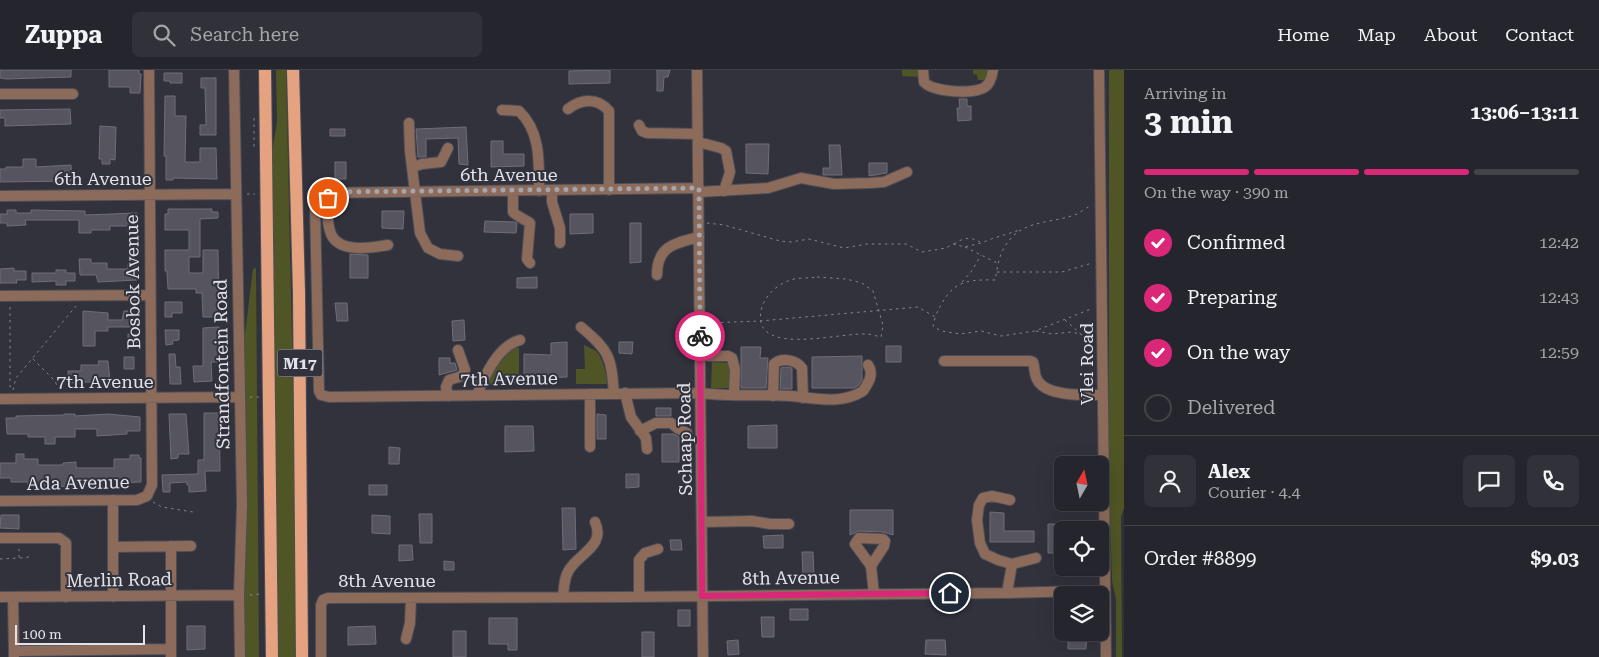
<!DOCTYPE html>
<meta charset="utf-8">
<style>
:root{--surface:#25262d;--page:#313239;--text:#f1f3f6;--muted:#a3a5aa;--line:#424349;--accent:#db2777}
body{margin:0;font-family:"Roboto Serif",serif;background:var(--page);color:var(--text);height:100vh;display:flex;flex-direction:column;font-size:19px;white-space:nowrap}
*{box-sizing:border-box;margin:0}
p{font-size:16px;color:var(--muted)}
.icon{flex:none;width:28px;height:28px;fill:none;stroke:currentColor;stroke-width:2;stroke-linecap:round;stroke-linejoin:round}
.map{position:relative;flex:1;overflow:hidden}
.details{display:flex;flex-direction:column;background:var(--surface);width:475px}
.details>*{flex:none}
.needle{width:32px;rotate:9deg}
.controls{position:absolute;left:1054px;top:386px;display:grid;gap:10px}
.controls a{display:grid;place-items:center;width:55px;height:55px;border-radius:8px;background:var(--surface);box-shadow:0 5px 20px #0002,0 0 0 1px var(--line);font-size:25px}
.scale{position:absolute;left:15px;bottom:12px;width:130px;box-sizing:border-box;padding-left:5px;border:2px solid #e2e3ea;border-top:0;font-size:14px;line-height:18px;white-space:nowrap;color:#e2e3ea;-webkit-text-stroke:4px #31323c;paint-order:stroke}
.pin{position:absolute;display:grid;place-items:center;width:42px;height:42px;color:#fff;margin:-21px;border:2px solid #fff;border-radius:50%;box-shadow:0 1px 5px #0007}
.courier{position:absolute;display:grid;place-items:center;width:50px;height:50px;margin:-25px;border:4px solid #db2777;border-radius:50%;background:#fff;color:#222;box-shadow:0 1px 6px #0007}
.summary em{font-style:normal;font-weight:700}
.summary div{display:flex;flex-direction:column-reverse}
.summary{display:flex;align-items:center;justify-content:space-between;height:85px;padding:0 20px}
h1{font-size:32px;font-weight:700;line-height:38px}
.bar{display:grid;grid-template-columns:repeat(4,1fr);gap:8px 5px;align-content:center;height:60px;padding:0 20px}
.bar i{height:6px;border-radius:4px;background:var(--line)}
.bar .selected{background:var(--accent)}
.bar p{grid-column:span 4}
.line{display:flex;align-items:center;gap:12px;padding:0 20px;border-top:1px solid var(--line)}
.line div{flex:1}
.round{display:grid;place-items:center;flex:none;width:52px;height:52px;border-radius:8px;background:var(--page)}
ol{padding:0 20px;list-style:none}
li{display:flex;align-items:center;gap:15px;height:55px}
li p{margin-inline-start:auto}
li .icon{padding:5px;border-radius:50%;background:var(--accent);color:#fff;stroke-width:4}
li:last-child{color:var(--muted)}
li i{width:28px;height:28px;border:2px solid var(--line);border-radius:50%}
header{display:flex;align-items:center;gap:30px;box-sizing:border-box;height:70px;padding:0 25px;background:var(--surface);border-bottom:1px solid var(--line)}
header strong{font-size:24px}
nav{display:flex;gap:28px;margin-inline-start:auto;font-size:18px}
.search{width:350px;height:45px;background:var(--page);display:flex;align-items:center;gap:12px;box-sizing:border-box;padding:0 18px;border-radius:8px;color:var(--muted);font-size:19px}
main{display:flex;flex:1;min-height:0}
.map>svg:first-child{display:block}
</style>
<header>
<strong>Zuppa</strong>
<div class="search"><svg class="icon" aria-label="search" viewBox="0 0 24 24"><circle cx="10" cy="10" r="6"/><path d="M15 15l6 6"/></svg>Search here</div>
<nav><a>Home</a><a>Map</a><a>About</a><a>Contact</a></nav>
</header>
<main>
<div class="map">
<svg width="1124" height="587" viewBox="0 0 1124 587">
<rect width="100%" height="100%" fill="#31323c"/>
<path fill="#505525" d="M276 0H286L294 356 296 587H278L271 88 277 52Z
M902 0H921L920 7 902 6Z
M973 0H991L986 10H978L977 5 973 4Z
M1109 0H1124V438L1121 447 1122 587H1116V530L1112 511 1109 412Z
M256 198 259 587H245V264L253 199Z
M584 275C588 277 593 279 596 281 603 288 607 305 607 314H576V299H585Z
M513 277 519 278V312L517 314 488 315 490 305Z
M712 292 729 293V318H711Z"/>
<path fill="#56545f" stroke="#706d79" d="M0 0H71V7L6 9 0 8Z
M109 0H139V4H141L140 23H130V17H109Z
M610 0V13L569 14V1Z
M657 0H670L668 7H664L663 21H657Z
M164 3H182V13H170V11H164Z
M201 8H216V65H200V55H206L205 18H201Z
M165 26H175V46H186L185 92H200V78H216L217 109 173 108V110H166V86H164Z
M959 29H967V36H971V50L958 51 957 38H960Z
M70 39 71 54 5 56V48H0V40Z
M100 56 116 57 115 90 110 89V94H102V89H99Z
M466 57 468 95 459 94 458 68 426 69V87H418L416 59Z
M330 59H345V66H330Z
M491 71H503V84H524V96L491 97Z
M746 74H769L768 104 746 103Z
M829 75H840L842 105H823V98H830Z
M23 89H36V97L71 95 72 111 0 112V99H6V97H23Z
M335 92H346V109H335Z
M869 93H887V103L869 106Z
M168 139H212V142H218V148L200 149V187H189V203H203V180H218L219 247H203L202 223H196V219H168L167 201H165V180H189V160H165V144H168Z
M7 140H16V143H31V140L85 141V145L137 143V161L128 162V156H110V160H91V163H79V150H25L26 155 7 156V153H0V144H7Z
M382 141H404L403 159 382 158Z
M570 144H593V163L570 164Z
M485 151 514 152 517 153 516 163 484 162Z
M630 153H641V192L630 193Z
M350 184 368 185V208H350Z
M79 189H91V193H107V199H128V194H137V210L98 212 96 205H80Z
M14 198V201H26V210H16L17 213H0V199Z
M56 200H66V203H75V211H66V215H56V211L32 212V203H56Z
M537 207V218H517V208Z
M165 232H182V243H172V247H165Z
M335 233H347L348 251H337Z
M83 241 108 243V250H122L124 241H132V257H108V261H95V276H83Z
M464 250 465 270 453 271 452 251Z
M219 257V292H211L212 311 194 312 193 296H203V258Z
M165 260H179V270L172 271 173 274 166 275Z
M128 264H138V276L128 277Z
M567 272V307L524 309V284L551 285V273Z
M619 272H633L632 284 619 283Z
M886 276H901V292H886Z
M741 277H761L760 288H768L766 318H741Z
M169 284H175L176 297H180L181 314H170Z
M862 286V310L858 316 854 318H812V287Z
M124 287H134V299H124Z
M439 288H450V293H455L457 300 439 305Z
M98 291H108L110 311 68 313V301H81V295H99Z
M785 297 792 298V319H780L781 298Z
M656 338H671V346H656Z
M204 343H219L220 401H205L206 421 189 422V415H187V412L170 413V422H163L162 405 198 404V390H204Z
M64 344H75V346L108 344 140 347V361H127V364L97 366V359H75V367H55V374H45V367H28V364H7L6 348H16V346L64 345Z
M169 344H186L189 384H178V388L171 389Z
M597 344 606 345V369H597Z
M777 355V378H748V356Z
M505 356H533L534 381 505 382Z
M662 364H674L679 367V392H662Z
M389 377 400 378 399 394H389Z
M16 384H24V389H38V395H63V393L76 392V398H114V389H130V385H139V388H141V412L109 413V417L98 418V412H76V415L60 417H28V412H11V408H0V393H16Z
M626 404H639V417L626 418Z
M369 415H387V425H369Z
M562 438H575L576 479 563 480Z
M850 440H893V465L883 462 859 461 850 465Z
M990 442 1004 443V461H1034V472H990Z
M419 444H432V473H420Z
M1 445H19V459L0 458Z
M372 445 390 446V464L372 463Z
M1048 454H1061V483H1048Z
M783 465V478H764L763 466Z
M670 470H681L682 480H671Z
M399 475H412L413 490 399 491Z
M802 482H813L814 507H803Z
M444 491 454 492V500H444Z
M790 539H808V550H790Z
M678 540H690V556H678Z
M761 547H774V567H762Z
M489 548H517V580H508V574H489Z
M187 556H205V579L187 580Z
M375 556 376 574 348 575V557Z
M453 561H466V587H453Z
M642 562H654V587H642Z
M1068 562 1087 563 1086 579H1068Z
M738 570 739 584 728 585 727 571Z
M926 570H945L946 585 925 584Z"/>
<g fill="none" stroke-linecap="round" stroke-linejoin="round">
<defs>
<path id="minor" d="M234 0 242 435 239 525 240 587
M697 0 703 587
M923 0 924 12C932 22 974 25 985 17 990 14 992 6 993 0
M1099 0 1106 587
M0 24H73
M568 39C581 29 597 27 609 41V120
M502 40 519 41C541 62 539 92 539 121
M409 53 410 81 420 163 428 178 440 184 458 186
M639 55 642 61 647 63 698 64
M698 72 721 78 726 81 730 102 724 121
M413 97 422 94 441 92 448 78
M699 118 323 123 316 130 315 135 319 321 321 325 329 327 701 323C731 327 761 324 791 326 815 328 841 335 863 321 869 312 874 304 868 295
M513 121V142C518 147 524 149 530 153L527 189 530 193
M552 121V132L560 158V173
M329 122C328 134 326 149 330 161 336 184 371 178 388 175
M699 122 768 118 801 108 834 114 871 113 884 112 907 102
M0 126 236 124
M657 205C657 176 675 173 699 167
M0 226 150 225
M581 257C610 281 611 287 614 324
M701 286H728L732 288 735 300 734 325
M944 291H1030L1033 292C1035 298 1034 306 1038 311 1048 327 1087 325 1103 325
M625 323 631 347 646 368 647 379
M477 325C485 305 498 276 520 270
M448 326 446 317 449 310 462 306 465 300 458 280
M773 326 774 294C782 287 796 290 802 298L803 328
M0 329 240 327
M640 361 656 353H671L677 358 687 363V367
M590 377V324
M113 430V527
M1010 430 992 426 983 428 979 435 977 450 980 473 985 484 998 490 1012 494 1036 488
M0 431 137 430 147 426 152 415 149 0
M702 452 752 451 770 454H789
M0 468H59L66 473V527
M114 477 191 476
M871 496 884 476 885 471 883 469 859 468 855 474 871 496 874 524
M1007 523 1012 494
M0 527 239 525
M13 527 14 586
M563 527C564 518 564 507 569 500 579 483 606 476 595 452
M639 527V490L645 483 658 479
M406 569 410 553 411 528
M14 581 171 579
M171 587V476
M321 587V535L323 530 328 528 626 527 1007 523 1081 521 1105 522"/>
<path id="major" d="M265 0 272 587
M293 0 299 223 302 587"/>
</defs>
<use href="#minor" stroke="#4d4e58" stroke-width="12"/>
<use href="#major" stroke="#4d4e58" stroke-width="14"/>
<path stroke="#84858d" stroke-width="1" stroke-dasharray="2.5 4" stroke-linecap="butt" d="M254 48V77
M247 124H255
M707 153 724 155 780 171 791 172 809 169 844 178 867 174H906L922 182 946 178 953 174 965 177 981 173 991 169 1020 160
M954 174C963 168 970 166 980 172
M965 177 999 194
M997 202H1062L1092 193
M817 207 846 209 862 213 873 221 883 255 881 267C876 266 871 264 866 264 842 263 782 279 765 260 760 255 760 249 761 242 763 226 778 213 794 209 801 208 809 208 817 207Z
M962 212 971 202 981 185
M10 237V320
M935 248 933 256 941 261 960 264 981 261 1001 266 1035 261 1091 239
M1065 250 1082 265 1092 268
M708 253 760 251 918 237 935 247C950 214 960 209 995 210 997 201 998 189 1003 180 1019 148 1049 155 1077 144 1081 142 1086 138 1090 136
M1036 261 1052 264 1072 262 1082 265
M33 289 55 311 58 318
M13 320 16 308 76 236
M250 327H259
M153 432 162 437 193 442
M20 488 29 487
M0 489 19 488V479
M250 525 261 524"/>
<use href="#minor" stroke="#8c6b5b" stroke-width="10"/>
<use href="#major" stroke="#e5a281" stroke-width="12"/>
</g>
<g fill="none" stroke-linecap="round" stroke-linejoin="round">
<path stroke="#a4a5ad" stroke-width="5" stroke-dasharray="0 9" d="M328 128 329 122 699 118 700 266"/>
<path stroke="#db2777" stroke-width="6" d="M700 266 702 526 950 523"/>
</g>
<g text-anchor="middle" stroke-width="4" stroke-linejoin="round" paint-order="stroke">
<rect fill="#31323c" stroke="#adaeb6" stroke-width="1" x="277.5" y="279.5" width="45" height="27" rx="4"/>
<g font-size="16" font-weight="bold" fill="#e2e3ea">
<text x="300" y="299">M17</text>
</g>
<g font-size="18" fill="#e2e3ea" stroke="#31323c">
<text x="509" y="111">6th Avenue</text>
<text x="103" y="115">6th Avenue</text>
<text transform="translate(133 212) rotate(-91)" y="6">Bosbok Avenue</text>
<text transform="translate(222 294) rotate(-91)" y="6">Strandfontein Road</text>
<text transform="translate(1087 294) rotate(-90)" y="6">Vlei Road</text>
<text transform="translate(509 309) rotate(-1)" y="6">7th Avenue</text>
<text x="105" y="318">7th Avenue</text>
<text transform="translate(685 369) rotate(-91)" y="6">Schaap Road</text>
<text transform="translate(78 413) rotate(-1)" y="6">Ada Avenue</text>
<text transform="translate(791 508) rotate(-1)" y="6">8th Avenue</text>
<text transform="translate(119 510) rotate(-1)" y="6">Merlin Road</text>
<text x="387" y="517">8th Avenue</text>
</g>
</g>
</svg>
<div class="controls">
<a><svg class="needle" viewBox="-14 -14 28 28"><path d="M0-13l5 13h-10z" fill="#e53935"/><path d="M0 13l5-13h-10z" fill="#a3a5aa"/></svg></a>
<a><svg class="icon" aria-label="locate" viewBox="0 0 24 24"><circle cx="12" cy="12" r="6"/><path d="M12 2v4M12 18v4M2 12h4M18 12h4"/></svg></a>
<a><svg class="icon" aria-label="layers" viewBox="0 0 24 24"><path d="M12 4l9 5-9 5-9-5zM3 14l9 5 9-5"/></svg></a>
</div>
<div class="scale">100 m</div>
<div class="pin" style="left:328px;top:128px;background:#ea580c"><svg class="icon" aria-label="bag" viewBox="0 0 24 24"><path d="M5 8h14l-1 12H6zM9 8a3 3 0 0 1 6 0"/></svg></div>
<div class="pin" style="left:950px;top:523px;background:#1f2937"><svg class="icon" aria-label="home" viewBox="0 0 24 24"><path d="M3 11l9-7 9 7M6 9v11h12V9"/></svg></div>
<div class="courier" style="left:700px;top:266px"><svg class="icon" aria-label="bike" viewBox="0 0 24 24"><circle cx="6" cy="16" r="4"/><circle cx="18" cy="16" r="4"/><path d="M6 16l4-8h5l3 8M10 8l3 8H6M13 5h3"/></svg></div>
</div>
<section class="details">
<div class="summary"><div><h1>3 min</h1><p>Arriving in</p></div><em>13:06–13:11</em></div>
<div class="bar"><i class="selected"></i><i class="selected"></i><i class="selected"></i><i></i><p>On the way · 390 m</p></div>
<ol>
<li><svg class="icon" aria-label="check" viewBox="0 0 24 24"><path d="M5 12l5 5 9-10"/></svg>Confirmed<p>12:42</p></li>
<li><svg class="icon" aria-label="check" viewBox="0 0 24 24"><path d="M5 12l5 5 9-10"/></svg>Preparing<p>12:43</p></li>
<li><svg class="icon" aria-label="check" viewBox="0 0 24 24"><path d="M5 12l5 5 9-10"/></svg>On the way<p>12:59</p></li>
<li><i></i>Delivered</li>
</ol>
<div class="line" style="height:90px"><a class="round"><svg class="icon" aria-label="person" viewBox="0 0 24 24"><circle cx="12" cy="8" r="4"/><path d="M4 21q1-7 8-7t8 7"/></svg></a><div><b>Alex</b><p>Courier · 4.4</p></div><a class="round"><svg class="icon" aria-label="chat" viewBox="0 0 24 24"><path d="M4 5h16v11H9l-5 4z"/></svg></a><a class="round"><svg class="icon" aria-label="phone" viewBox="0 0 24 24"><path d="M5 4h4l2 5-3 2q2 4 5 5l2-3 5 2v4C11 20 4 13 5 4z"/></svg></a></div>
<div class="line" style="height:65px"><div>Order #8899</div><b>$9.03</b></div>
</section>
</main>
